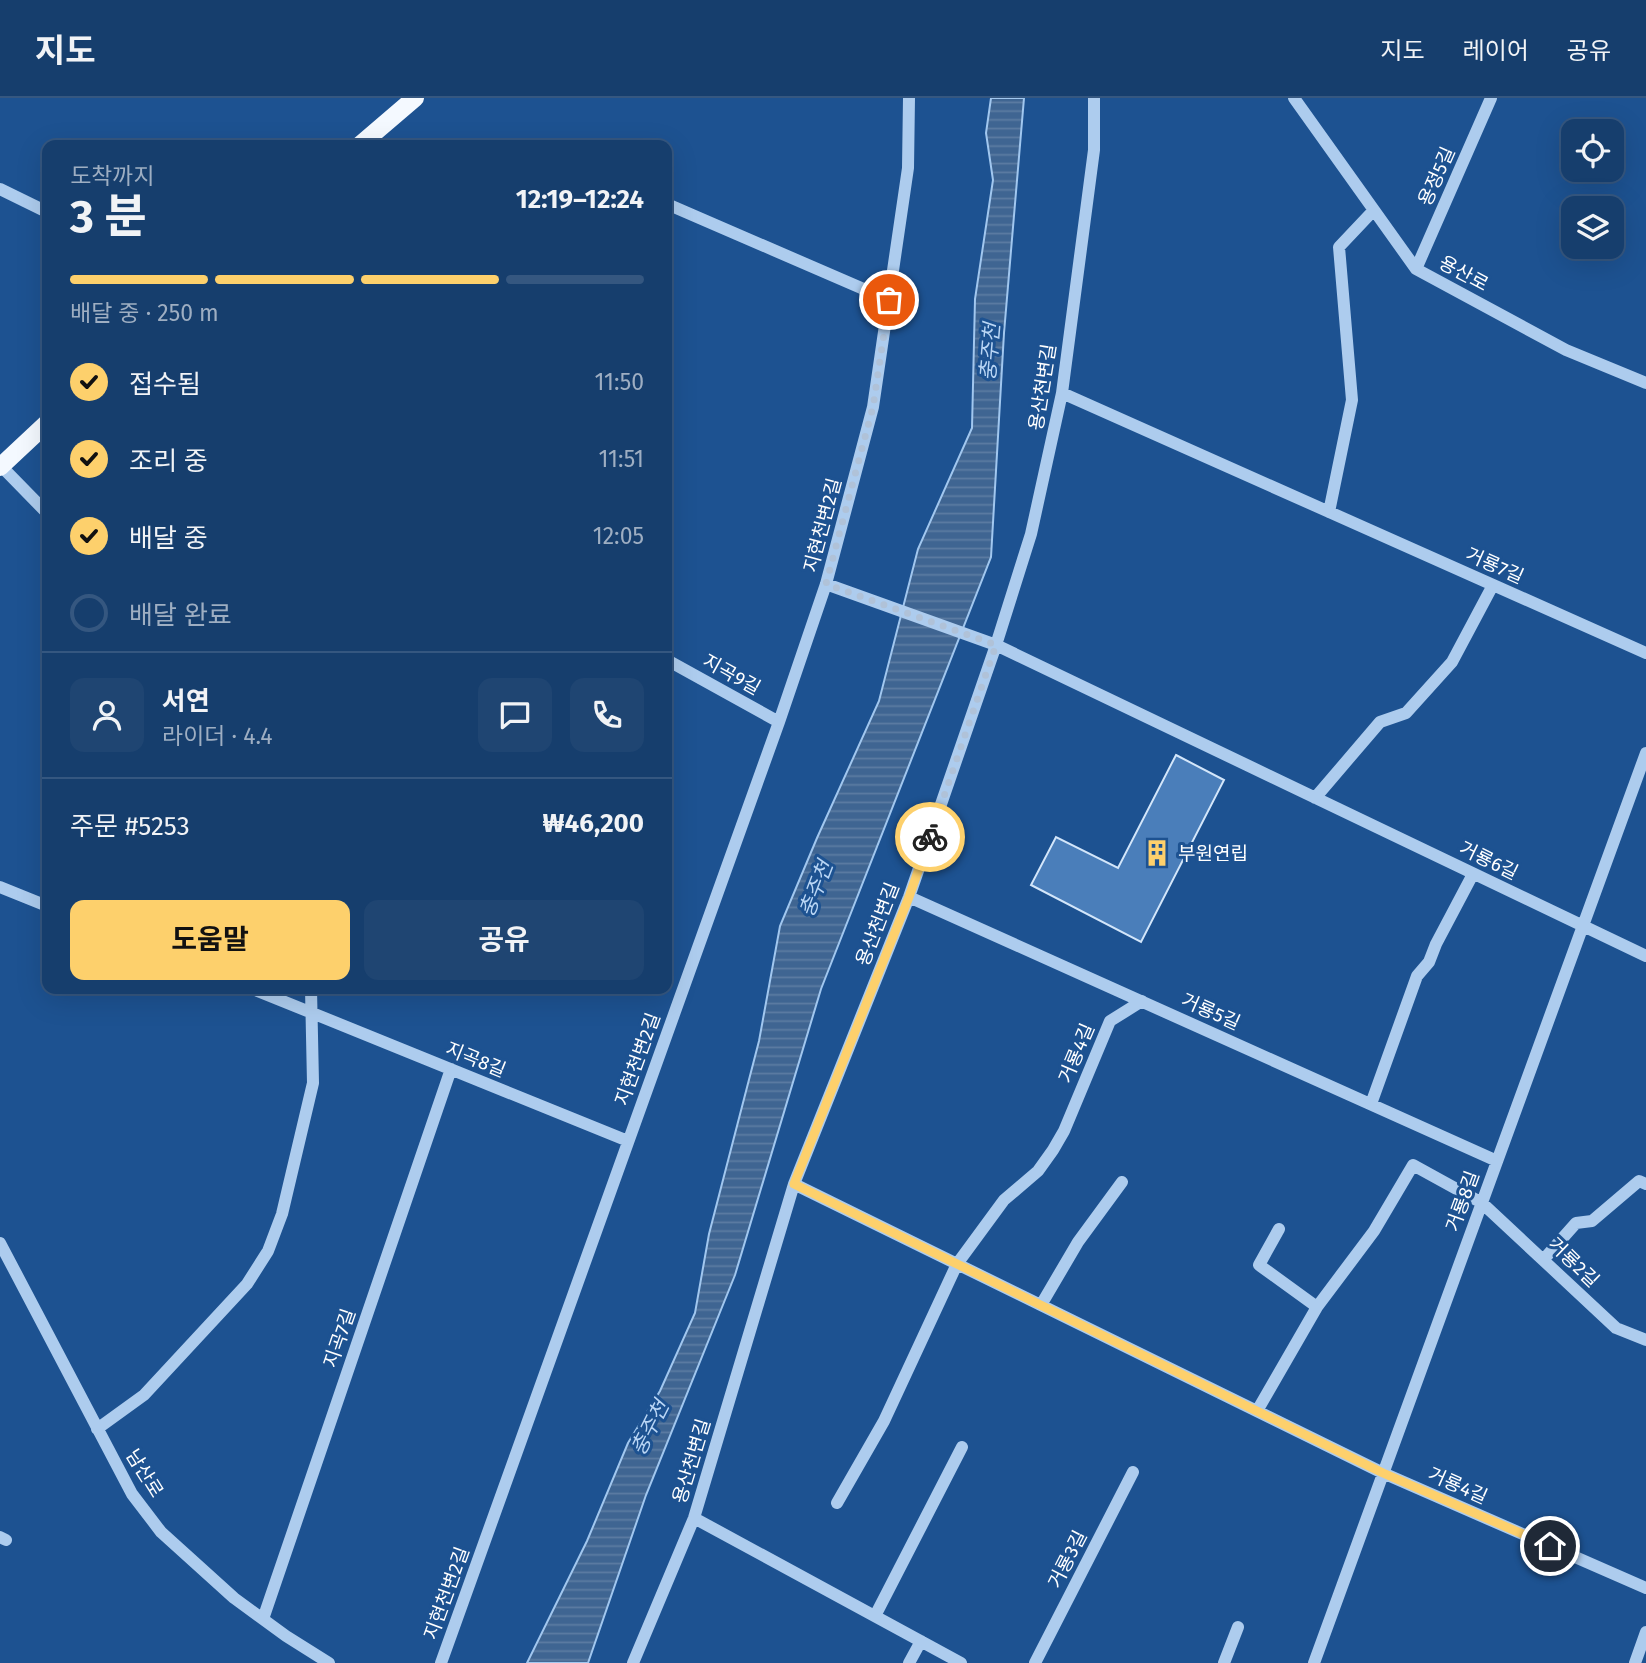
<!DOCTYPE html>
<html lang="ko">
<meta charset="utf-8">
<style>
:root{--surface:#163e6d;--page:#1f4572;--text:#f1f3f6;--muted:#9eaec2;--line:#355780;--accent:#fdd06c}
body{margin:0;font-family:"Fira Sans","Noto Sans KR",sans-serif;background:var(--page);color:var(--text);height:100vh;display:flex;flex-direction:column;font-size:26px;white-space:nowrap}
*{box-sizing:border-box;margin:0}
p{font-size:23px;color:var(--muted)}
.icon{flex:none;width:38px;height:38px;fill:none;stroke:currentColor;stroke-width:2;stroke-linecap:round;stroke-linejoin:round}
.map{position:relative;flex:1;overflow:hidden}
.sheet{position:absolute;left:42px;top:42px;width:630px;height:854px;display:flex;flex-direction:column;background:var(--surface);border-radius:14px;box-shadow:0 7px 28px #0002,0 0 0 2px var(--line)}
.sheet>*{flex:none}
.controls{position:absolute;left:1561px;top:21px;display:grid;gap:14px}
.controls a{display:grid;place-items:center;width:63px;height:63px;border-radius:14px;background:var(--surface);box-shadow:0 7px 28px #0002,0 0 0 2px var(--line);font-size:35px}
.pin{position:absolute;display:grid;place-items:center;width:60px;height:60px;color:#fff;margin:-30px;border:4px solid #fff;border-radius:50%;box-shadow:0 2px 7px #0007}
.courier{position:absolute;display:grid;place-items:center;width:70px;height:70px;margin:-35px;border:5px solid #fdd06c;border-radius:50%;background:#fff;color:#222;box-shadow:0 2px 9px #0007}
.summary em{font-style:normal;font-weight:700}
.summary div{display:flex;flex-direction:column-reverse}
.summary{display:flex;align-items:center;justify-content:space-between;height:119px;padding:0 28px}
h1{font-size:46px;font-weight:700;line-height:52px}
.bar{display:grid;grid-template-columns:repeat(4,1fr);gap:10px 7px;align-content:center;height:84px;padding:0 28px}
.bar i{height:9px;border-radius:5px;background:var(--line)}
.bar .active{background:var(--accent)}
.bar p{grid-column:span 4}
.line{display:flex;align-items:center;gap:18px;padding:0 28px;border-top:2px solid var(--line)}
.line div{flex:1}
.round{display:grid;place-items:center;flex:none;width:74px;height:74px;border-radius:14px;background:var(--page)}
ol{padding:0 28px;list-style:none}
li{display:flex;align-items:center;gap:21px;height:77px}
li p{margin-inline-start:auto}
li .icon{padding:7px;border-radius:50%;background:var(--accent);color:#111;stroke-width:4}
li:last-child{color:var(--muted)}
li i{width:38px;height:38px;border:4px solid var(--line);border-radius:50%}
.action{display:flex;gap:14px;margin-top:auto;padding:14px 28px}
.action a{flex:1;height:80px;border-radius:14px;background:var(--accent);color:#111;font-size:28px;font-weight:700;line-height:80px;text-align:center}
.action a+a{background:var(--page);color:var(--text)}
header{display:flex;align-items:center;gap:42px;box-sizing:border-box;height:98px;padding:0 35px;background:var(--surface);border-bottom:2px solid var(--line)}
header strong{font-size:33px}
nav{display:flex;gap:38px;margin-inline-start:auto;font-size:24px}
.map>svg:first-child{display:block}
</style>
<header>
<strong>지도</strong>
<nav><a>지도</a><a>레이어</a><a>공유</a></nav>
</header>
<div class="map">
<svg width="1646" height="1565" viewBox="0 0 1646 1565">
<defs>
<pattern id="water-rules" width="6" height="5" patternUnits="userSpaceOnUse" patternTransform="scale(1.75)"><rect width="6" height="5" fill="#3f6592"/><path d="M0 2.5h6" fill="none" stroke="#5c7ca2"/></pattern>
</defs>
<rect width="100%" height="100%" fill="#1d5291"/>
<path fill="url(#water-rules)" stroke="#a1c7ef" stroke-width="2" d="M991 0H1024L1004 235 991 459 821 891 735 1177 646 1397 588 1565H527L587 1443 628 1345 660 1293 695 1215 709 1136 759 943 780 828 817 740 879 603 918 451 972 330 975 201 993 82 986 35Z"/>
<path fill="#4a7eba" stroke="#d3e6fa" stroke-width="2" d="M1176 657 1224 682 1141 844 1031 787 1056 739 1118 770Z"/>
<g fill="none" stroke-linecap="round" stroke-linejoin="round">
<path stroke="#adccee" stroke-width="12" d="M1294 0 1416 171 1566 252 1646 285
M0 91 47 114
M667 106 889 202
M1416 171 1491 0
M1062 295 1646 555
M1 368 47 415
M1329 414 1352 302 1339 149 1373 113
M826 486 996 547 1646 858
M667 562 779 624
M1315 700 1380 624 1406 615 1452 564 1493 487
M0 789 47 808
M909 799 1497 1063
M253 891 628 1043
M1371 1006 1417 878 1429 864 1436 846 1473 776
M794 1086 1383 1375 1646 1490
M1279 1131 1259 1167 1317 1209
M0 1145 132 1396 161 1434 234 1500 286 1538 329 1565
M1544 1161 1576 1125 1592 1123 1639 1083 1646 1086
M1041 1207 1078 1144 1122 1084
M1257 1313 1317 1209 1374 1133 1413 1067 1482 1105 1616 1230 1646 1242
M97 1331 144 1297 247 1186 268 1153 282 1116 313 985 311 891
M837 1405 884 1323 957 1166 1004 1102 1038 1073 1053 1052 1064 1033 1110 923 1142 903
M694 1420 961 1565
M0 1439 6 1442
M875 1518 962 1349
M263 1521 451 971
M441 1565 779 624 826 486 873 309 908 70 909 0
M633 1565 694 1420 794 1086 909 799 996 547 1031 436 1062 295 1094 52V0
M909 1565 921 1543
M1035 1565 1133 1374
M1224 1565 1238 1529
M1314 1565 1646 655
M1635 1565 1646 1534"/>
<path stroke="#f4f9ff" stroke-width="18" d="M360 47 415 0
M0 369 47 325"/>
</g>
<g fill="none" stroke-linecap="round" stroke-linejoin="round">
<path stroke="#b0c2d8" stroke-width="7" stroke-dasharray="0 12.6" d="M889 202 873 309 826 486 996 547 930 739"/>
<path stroke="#fdd06c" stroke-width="9" d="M930 739 909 799 794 1086 1383 1375 1550 1448"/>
</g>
<defs>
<symbol id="building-bare" viewBox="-9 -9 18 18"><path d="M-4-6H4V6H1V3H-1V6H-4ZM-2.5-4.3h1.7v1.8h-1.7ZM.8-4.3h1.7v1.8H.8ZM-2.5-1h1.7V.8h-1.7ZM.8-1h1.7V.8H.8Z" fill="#fdd06c" stroke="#1d5291" stroke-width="2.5" paint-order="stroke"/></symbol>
</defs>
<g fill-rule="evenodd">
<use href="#building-bare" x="1138" y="736" width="38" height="38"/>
</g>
<g text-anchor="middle" stroke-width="6" stroke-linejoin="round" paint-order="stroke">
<g font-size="19" fill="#fff" stroke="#1d5291">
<text transform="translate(1436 78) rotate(-66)" y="7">용정5길</text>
<text transform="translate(1464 175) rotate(28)" y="7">용산로</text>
<text transform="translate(1042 289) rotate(-81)" y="7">용산천변길</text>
<text transform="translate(822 427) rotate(-75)" y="7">지현천변2길</text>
<text transform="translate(1495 467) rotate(24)" y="7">거룡7길</text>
<text transform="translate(732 576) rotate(29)" y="7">지곡9길</text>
<text transform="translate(1489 762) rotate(26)" y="7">거룡6길</text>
<text transform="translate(877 826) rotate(-69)" y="7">용산천변길</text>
<text transform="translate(1211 913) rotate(24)" y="7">거룡5길</text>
<text transform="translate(1076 955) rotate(-67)" y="7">거룡4길</text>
<text transform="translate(476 961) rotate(22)" y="7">지곡8길</text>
<text transform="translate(637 961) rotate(-70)" y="7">지현천변2길</text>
<text transform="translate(1462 1103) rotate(-70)" y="7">거룡8길</text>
<text transform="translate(1574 1164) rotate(44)" y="7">거룡2길</text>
<text transform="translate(339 1240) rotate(-71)" y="7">지곡7길</text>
<text transform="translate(691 1363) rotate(-73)" y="7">용산천변길</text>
<text transform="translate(145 1375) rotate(58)" y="7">남산로</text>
<text transform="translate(1458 1387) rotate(24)" y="7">거룡4길</text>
<text transform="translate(1067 1461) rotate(-63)" y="7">거룡3길</text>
<text transform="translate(446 1495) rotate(-70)" y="7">지현천변2길</text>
</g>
<g font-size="19" fill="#fff" stroke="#1d5291" text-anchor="start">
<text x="1178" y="762">부원연립</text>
</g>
<g font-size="21" font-style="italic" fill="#bad6f5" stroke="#1d5291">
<text transform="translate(990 254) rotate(-85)" y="7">충주천</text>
<text transform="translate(816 791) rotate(-69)" y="7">충주천</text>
<text transform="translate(650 1330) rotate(-63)" y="7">충주천</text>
</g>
</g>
</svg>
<div class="controls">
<a><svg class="icon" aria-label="locate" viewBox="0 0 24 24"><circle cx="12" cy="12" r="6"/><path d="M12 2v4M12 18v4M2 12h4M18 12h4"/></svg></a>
<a><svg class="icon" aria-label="layers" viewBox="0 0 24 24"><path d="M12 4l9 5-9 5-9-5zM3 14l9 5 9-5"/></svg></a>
</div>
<div class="pin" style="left:889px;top:202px;background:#ea580c"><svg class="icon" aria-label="bag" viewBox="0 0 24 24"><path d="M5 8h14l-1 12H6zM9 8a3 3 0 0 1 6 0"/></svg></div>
<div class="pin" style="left:1550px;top:1448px;background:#1f2937"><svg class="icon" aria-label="home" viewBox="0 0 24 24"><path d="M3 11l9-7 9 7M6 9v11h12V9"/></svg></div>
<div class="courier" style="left:930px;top:739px"><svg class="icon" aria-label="bike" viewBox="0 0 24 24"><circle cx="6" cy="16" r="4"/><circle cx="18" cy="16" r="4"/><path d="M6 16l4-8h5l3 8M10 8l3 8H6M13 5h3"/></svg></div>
<section class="sheet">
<div class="summary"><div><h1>3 분</h1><p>도착까지</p></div><em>12:19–12:24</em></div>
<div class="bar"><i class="active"></i><i class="active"></i><i class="active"></i><i></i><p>배달 중 · 250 m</p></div>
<ol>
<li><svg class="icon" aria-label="check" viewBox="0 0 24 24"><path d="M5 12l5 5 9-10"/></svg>접수됨<p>11:50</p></li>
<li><svg class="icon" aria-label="check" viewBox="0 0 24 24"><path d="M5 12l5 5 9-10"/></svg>조리 중<p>11:51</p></li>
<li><svg class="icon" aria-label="check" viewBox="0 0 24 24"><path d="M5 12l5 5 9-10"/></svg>배달 중<p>12:05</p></li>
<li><i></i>배달 완료</li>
</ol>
<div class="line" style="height:126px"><a class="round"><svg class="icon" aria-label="person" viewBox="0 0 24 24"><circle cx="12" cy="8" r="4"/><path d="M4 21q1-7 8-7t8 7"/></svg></a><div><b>서연</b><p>라이더 · 4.4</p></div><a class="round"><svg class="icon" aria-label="chat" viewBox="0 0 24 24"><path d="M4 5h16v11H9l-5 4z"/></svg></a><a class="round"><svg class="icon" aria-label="phone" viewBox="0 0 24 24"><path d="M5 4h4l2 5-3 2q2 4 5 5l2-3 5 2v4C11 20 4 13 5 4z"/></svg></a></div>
<div class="line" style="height:91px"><div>주문 #5253</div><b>₩46,200</b></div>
<div class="action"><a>도움말</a><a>공유</a></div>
</section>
</div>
